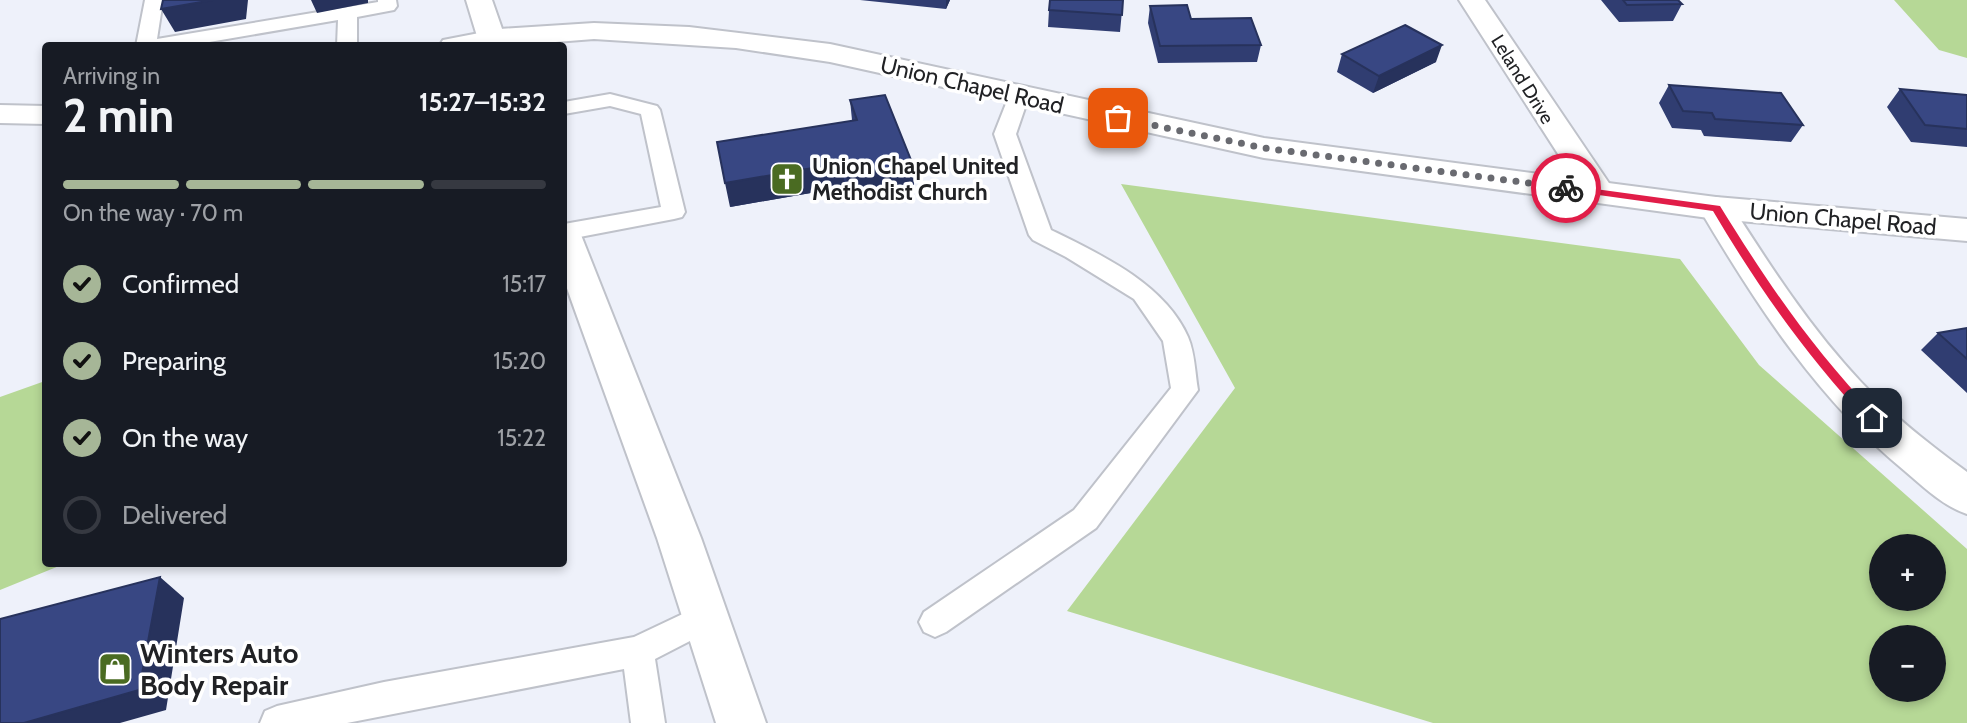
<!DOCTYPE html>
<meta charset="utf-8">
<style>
:root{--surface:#171b24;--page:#242831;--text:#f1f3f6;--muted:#9ea1a6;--line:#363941;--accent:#a6b697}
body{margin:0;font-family:Cabin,sans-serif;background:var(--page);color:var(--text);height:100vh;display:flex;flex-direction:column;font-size:26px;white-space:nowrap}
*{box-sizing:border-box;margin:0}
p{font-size:23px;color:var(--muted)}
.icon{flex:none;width:38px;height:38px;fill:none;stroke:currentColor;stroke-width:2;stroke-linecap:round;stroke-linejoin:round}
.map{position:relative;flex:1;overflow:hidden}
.panel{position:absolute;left:42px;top:42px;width:525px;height:525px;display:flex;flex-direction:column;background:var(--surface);border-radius:7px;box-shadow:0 4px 10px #0003}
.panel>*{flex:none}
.fabs{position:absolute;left:1869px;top:534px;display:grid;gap:14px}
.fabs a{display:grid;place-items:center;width:77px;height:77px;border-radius:50%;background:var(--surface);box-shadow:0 4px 10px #0003;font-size:35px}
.pin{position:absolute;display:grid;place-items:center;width:60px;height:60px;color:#fff;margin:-30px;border-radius:14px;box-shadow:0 4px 10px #0006}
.courier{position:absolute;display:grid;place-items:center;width:70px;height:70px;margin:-35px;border:5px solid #e11d48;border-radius:50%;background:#fff;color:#222;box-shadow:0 2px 9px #0007}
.headline em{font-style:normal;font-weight:700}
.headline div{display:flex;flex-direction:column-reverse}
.headline{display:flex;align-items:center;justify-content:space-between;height:119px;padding:0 21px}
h1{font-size:46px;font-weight:700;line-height:52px}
.bar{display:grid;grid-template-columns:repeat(4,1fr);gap:10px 7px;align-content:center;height:84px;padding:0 21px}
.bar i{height:9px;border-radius:5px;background:var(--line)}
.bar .active{background:var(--accent)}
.bar p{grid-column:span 4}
ol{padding:0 21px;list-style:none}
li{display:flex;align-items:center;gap:21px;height:77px}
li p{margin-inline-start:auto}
li .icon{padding:7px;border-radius:50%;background:var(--accent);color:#111;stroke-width:4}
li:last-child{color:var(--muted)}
li i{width:38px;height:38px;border:4px solid var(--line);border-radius:50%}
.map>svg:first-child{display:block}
</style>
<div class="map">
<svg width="1967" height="723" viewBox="0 0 1967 723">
<rect width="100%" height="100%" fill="#eef1fa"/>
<path fill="#b6d896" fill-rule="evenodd" d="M1894 0H1967V58L1939 50Z
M1121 184 1680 259 1759 365 1967 549V723H1433L1067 611 1235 388ZM1934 546V598H1881V546ZM1934 637V690H1881V637Z
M45 381 46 564H64L0 590V397Z"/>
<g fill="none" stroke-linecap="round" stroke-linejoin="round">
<defs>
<path id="service" d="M145 0H163L157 39 378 2V0H396L397 6 394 10 357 17V46H337L338 20 186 46H136Z
M1019 90 1026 92 1029 96 1016 134 1051 230C1100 254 1165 284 1188 337 1195 353 1195 373 1198 390L1096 528 946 632 935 637 924 632 919 622 924 612 1074 510 1171 388 1163 341 1134 299 1066 257 1033 240 1029 235 994 134 1009 96 1012 92Z
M610 94 657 106 660 110 685 212 682 217 674 219 564 240V224L661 207 641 114 610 106 564 114V102Z
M708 602 719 606 724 616 719 626 655 659 665 723H631L624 669 347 723H260L265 711 277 706 384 682 634 637Z"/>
<path id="minor" d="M1459 0H1485L1615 192 1611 199 1599 202 1587 199Z
M1716 197 1728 200C1769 264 1809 327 1861 382 1893 416 1930 445 1967 472V514C1943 506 1925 488 1906 472 1817 399 1757 306 1699 208L1704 200Z"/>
<path id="tertiary" d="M594 23 689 27 830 44 1264 138 1716 197 1967 219V241L1716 219 1264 158 830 62 736 48 594 39 506 46H439L443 40 500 29Z
M0 105 46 106V124L0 123Z"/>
<path id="primary" d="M466 0H492L508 46H480Z
M564 224 576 227 581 235 701 538 766 723H716L657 538 564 280Z"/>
</defs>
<use href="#service" stroke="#bfc2ca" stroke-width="4"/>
<use href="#minor" stroke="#bfc2ca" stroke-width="4"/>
<use href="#tertiary" stroke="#bfc2ca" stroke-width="4"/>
<use href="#primary" stroke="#bfc2ca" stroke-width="4"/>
<use href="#service" fill="#fff" fill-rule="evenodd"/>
<use href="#minor" fill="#fff" fill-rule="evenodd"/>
<use href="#tertiary" fill="#fff" fill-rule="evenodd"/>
<use href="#primary" fill="#fff" fill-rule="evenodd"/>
</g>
<path fill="#303d71" d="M860 0H950L946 9Z
M1123 0 1120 32 1048 27 1049 10Z
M1601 0H1678L1682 4 1673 21 1619 22Z
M1150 6 1191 19 1261 45 1257 62 1158 63 1148 23Z
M1342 54 1436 62 1373 93 1337 72Z
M1669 85 1803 125 1791 142 1704 136 1701 130 1672 128 1659 103Z
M1900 89 1967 95V147L1911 142 1887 107Z
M850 100 913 165 914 189 849 200 845 187 730 207 852 120Z
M1967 328V393L1921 350 1938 333Z"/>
<path fill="#27325c" d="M213 0H249H248L246 19 175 32 161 9Z
M311 0H368V3L317 13Z
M946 0H950L946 9Z
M1442 45 1436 62 1373 93 1379 76Z
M842 163 845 187 730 207 725 183Z
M913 165 914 189 849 200 846 176Z
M160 577 184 598 166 710 120 723H24Z"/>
<path fill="#384783" stroke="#27325c" stroke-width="2" d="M163 0H213L161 9Z
M1050 0H1123L1122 15 1049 10Z
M1623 0H1678L1682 4 1627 5Z
M1187 5 1191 19 1251 18 1261 45 1160 46 1150 6Z
M1405 25 1442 45 1379 76 1342 54Z
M1669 85 1781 93 1803 125 1715 119 1712 113 1683 111Z
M1900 89 1967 95V129L1925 125Z
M885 95 913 165 846 176 842 163 725 183 717 142 857 120 850 100Z
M1967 328V359L1938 333Z
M160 577 139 690 24 723H0V619Z"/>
<path fill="#e11d48" d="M1566 185 1720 206C1769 285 1811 347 1876 415V421H1868C1807 357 1758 287 1713 211L1563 190 1561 188Z"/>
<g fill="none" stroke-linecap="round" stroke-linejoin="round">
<path stroke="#696a70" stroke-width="7" stroke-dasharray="0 12.6" d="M1118 118 1264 148 1566 188"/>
</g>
<defs>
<symbol id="church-square" viewBox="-11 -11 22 22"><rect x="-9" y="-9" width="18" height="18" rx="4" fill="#4a6b22" stroke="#fff"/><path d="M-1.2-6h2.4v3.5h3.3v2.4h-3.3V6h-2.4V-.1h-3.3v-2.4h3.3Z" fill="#fff"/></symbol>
<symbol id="shop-square" viewBox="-11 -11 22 22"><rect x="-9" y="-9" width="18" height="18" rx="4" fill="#4a6b22" stroke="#fff"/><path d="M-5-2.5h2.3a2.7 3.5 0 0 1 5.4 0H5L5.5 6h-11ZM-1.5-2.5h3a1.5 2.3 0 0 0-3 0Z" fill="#fff"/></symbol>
</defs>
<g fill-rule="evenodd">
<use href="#church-square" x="768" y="160" width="38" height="38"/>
<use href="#shop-square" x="96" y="650" width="38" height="38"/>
</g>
<g text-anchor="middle" stroke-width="7" stroke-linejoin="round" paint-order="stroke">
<g font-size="19" fill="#212225" stroke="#fff">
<text transform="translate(1523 79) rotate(58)" y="7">Leland Drive</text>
</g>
<g font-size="23" fill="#212225" stroke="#fff">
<text transform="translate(972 85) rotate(13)" y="8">Union Chapel Road</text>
<text transform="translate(1843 219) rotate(5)" y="8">Union Chapel Road</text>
</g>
<g font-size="23" font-weight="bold" fill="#212225" stroke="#fff" text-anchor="start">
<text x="812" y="174">Union Chapel United<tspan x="812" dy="26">Methodist Church</tspan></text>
</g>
<g font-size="28" font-weight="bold" fill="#212225" stroke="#fff" text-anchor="start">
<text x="140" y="663">Winters Auto<tspan x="140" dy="32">Body Repair</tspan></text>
</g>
</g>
</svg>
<div class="fabs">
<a>+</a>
<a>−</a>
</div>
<div class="pin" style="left:1118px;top:118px;background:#ea580c"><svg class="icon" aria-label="bag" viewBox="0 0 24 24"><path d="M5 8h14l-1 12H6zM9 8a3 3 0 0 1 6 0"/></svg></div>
<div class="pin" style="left:1872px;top:418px;background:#1f2937"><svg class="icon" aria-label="home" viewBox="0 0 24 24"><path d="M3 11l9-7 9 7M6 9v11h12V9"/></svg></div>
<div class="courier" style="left:1566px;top:188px"><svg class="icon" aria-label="bike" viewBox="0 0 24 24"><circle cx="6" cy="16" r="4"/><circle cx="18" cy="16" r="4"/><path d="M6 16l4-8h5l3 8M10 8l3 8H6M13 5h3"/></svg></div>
<section class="panel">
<div class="headline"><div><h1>2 min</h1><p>Arriving in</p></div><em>15:27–15:32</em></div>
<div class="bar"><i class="active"></i><i class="active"></i><i class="active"></i><i></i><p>On the way · 70 m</p></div>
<ol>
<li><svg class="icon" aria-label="check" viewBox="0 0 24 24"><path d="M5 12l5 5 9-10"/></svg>Confirmed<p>15:17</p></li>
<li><svg class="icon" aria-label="check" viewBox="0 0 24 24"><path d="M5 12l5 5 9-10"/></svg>Preparing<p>15:20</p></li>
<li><svg class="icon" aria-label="check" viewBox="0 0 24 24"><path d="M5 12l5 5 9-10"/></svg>On the way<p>15:22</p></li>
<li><i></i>Delivered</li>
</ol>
</section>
</div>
